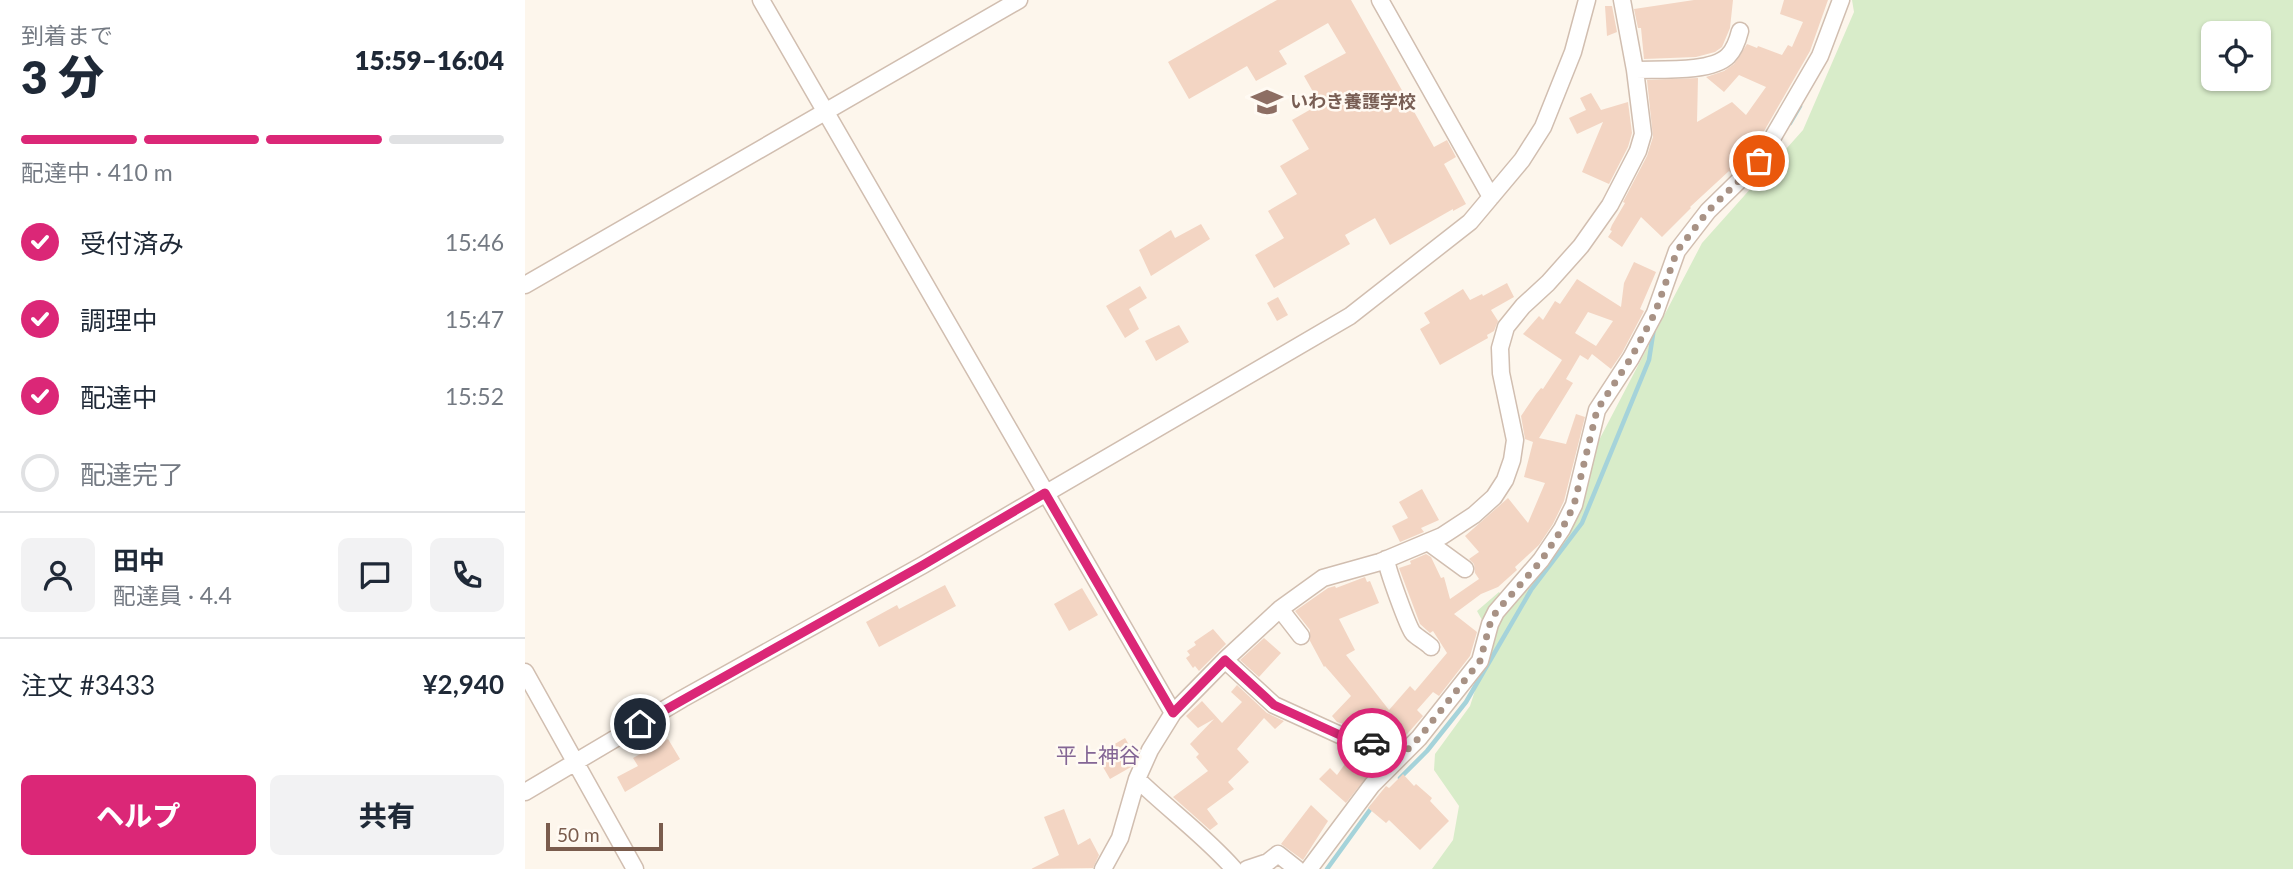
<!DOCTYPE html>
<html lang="ja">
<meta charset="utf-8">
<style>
:root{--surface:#fff;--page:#f2f2f3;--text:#1f2937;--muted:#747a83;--line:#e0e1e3;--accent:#db2777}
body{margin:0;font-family:Lato,"Noto Sans JP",sans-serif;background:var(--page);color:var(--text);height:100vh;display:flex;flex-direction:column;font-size:26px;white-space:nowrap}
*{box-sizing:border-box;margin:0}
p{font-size:23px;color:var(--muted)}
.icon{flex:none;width:38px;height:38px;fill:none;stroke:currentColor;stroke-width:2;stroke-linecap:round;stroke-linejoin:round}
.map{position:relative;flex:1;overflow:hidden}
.side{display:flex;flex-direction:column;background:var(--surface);width:525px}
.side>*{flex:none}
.buttons{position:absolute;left:1676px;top:21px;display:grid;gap:14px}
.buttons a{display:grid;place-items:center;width:70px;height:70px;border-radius:10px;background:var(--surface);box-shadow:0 2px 5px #0004;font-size:35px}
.scale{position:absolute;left:21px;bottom:18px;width:117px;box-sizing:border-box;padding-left:7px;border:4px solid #7a5c4d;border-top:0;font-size:19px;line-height:24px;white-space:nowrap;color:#7a5c4d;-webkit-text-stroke:5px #fffaf3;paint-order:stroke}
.pin{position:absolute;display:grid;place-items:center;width:60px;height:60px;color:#fff;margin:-30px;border:4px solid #fff;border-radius:50%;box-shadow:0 2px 7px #0007}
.courier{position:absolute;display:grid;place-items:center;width:70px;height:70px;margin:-35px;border:5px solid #db2777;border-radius:50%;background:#fff;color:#222;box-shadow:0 2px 9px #0007}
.headline em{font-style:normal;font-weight:800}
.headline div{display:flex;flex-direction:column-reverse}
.headline{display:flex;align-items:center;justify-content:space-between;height:119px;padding:0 21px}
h1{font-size:46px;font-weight:800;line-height:52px}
.bar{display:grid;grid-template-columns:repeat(4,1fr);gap:10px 7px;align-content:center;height:84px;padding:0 21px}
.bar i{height:9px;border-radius:5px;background:var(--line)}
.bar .on{background:var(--accent)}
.bar p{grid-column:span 4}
.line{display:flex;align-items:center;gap:18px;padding:0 21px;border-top:2px solid var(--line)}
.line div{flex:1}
.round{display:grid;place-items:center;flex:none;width:74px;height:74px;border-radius:10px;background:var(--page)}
ol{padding:0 21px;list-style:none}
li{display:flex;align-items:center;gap:21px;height:77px}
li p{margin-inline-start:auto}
li .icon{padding:7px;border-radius:50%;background:var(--accent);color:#fff;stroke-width:4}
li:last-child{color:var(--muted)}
li i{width:38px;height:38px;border:4px solid var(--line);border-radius:50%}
.primary-button{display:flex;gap:14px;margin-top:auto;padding:14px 21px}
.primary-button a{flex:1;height:80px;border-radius:10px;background:var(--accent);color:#fff;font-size:28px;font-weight:800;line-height:80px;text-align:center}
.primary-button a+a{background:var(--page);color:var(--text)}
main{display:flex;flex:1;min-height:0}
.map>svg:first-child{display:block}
</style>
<main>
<section class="side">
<div class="headline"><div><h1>3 分</h1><p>到着まで</p></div><em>15:59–16:04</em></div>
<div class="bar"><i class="on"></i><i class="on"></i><i class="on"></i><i></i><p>配達中 · 410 m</p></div>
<ol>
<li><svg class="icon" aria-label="check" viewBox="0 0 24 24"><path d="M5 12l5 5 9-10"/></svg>受付済み<p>15:46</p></li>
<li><svg class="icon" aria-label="check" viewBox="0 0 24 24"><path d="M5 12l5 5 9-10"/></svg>調理中<p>15:47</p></li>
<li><svg class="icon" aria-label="check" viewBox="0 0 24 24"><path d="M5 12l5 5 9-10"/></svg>配達中<p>15:52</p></li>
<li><i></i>配達完了</li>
</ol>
<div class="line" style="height:126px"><a class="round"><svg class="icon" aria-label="person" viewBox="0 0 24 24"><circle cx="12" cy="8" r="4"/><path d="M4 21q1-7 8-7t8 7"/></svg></a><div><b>田中</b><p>配達員 · 4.4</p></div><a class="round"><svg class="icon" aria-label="chat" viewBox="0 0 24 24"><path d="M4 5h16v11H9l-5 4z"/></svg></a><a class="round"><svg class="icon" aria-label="phone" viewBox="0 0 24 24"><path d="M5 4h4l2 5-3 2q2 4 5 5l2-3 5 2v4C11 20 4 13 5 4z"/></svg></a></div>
<div class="line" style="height:91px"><div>注文 #3433</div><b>¥2,940</b></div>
<div class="primary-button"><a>ヘルプ</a><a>共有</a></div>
</section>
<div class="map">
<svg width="1768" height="869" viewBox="0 0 1768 869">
<rect width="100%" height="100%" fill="#fdf6ec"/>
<path fill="#d8ecc9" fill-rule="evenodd" d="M1327 0H1768V869H907L928 840 934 806 909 770 910 754 945 706 967 638 952 611 974 592 986 606 1016 567 1072 444 1177 243 1278 130 1329 12ZM1689 33H1734V79H1689Z"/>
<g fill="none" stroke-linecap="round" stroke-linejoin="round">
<path stroke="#a5d3da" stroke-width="4.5" d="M1265 123 1275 106
M875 778 902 751 941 702 1006 590 1057 523 1124 360 1129 328
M802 869 847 807"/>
</g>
<path fill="#f3d5c3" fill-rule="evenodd" d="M752 0H826L909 147 922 140 931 157 919 164 941 204 928 211V209L865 245 850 218 820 235 825 244 749 288 730 255 759 238 743 211 772 194 755 166 784 149 767 120 795 104 779 76 821 53 803 23 754 51 762 64 731 81 722 66 664 99 643 62Z
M1169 0H1208L1205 28 1197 47 1190 52 1171 57 1119 59 1116 28H1113L1109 9Z
M1259 0H1303L1285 51 1230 147 1206 173 1204 171 1165 207 1166 208 1137 237 1116 217 1097 247 1083 237 1087 231 1085 230 1087 225 1100 203 1098 202 1122 156 1128 137 1122 80 1173 78 1172 122 1207 102 1221 115 1241 87 1214 75 1199 92 1181 77 1199 71 1209 64 1222 44 1232 48 1233 46 1257 55 1263 45 1267 47 1278 22 1255 14Z
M1080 6H1087L1092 32 1082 36Z
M1066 93 1076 110 1103 102 1107 133 1103 147 1084 184 1057 172 1078 122 1052 134 1044 118 1061 110 1055 98Z
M676 224 685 239 626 276 614 250 646 230 650 238Z
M1109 262 1131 272 1115 309 1119 311 1097 353 1086 369 1067 354 1063 360 1055 355 1041 379 1048 383 1014 438 1041 444 1051 414 1060 417 1039 501 1028 524 1014 545 990 567 992 570 973 587 956 594 929 614 952 632 945 656 914 696 908 692 892 710 898 716 876 741 861 725 851 734 812 722 807 716 826 696 800 666 799 667 785 641V630L770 611 803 588 810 586 811 588 840 577 842 582 845 581 854 603 814 619 830 650 821 655 864 710 885 686 890 691 922 653 908 631 905 633 895 624 874 568 886 564 885 561 901 554 906 557 916 578 919 577 925 599 954 579 950 573 949 564 944 559 954 552 940 536 983 498 1003 523 1020 483 999 477 1008 442 1000 439 996 416 1011 394 1016 388 1018 389 1037 360 998 334 1014 316 1018 320 1030 301 1035 304 1052 279 1096 307 1099 283ZM1063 312 1088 321 1071 346 1050 333Z
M982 283 989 297 966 310 973 321 969 331 962 335 963 338 915 365 895 329 905 323 899 313 938 289 945 300 957 294 958 296Z
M615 286 622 298 604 309 614 329 600 338 581 306Z
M753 297 763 315 752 321 742 303Z
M654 325 664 342 631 361 620 341Z
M897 489 914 520 896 528 899 532 875 542 867 526 883 518 874 502Z
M420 585 431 606 354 647 341 622 372 605 374 609Z
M557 588 573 615 544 631 529 604Z
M688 629 701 644 674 671 670 666 668 668 661 658 665 655 662 651 671 645 669 642Z
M739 638 756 653 734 677 715 660Z
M712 685 742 713 759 721 750 729 739 718 712 749 724 762 703 782 709 789 682 809 693 824 685 830 648 797 683 771 671 757 674 754 665 744 689 719 673 728 661 716 677 701 697 723 717 702 706 692Z
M600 738 611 757 606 767 585 779 571 755Z
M143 739 155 759 100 792 92 777 113 766 108 758Z
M830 750 843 753 854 761 821 803 794 779 805 768 812 775Z
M878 774 889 786 891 784 907 798 905 801 924 821 895 850 864 820 861 823 843 808 861 786 864 788Z
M786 805 803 821 778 860 756 844Z
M539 809 553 845 565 838 574 855 568 868 506 869 534 855 519 817Z"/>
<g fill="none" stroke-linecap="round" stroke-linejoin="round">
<defs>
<path id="minor" d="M236 0 648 713
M855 0 966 197
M1110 70C1134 69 1186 73 1203 56 1210 49 1213 39 1215 31
M0 285 494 0
M903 542 940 569
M861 559C862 569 883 627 888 633 893 638 901 642 906 647
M755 609 776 636
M700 660 749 705 817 736 847 743 859 750 869 763
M0 672 110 869
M612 779C644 810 680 836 709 869
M0 792 157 699 398 565 825 316 945 222 997 160 1018 127 1048 52 1062 0
M578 869 595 838 612 779 625 750 648 713 702 658 755 609 798 578 855 562 917 536 949 515 969 497 980 480 987 460 990 440 976 373 975 348 981 327 998 306 1023 283 1056 246 1085 205 1113 151 1118 134 1110 70 1097 0
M722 869 743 862 753 854 772 869
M784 869 847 785 894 738 955 661 965 624 971 612 1016 560 1037 529 1049 505 1072 410 1106 358 1130 313 1152 251 1183 211 1234 161 1295 56 1316 0"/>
</defs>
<use href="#minor" stroke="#d1beb0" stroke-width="19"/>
<use href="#minor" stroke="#fff" stroke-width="16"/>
</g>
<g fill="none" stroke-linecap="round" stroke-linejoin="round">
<path stroke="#a89285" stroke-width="7" stroke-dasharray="0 12.6" d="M847 743 859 750 869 763 894 738 955 661 965 624 971 612 1016 561 1037 529 1049 505 1072 410 1106 358 1130 313 1152 251 1183 211 1234 161"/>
<path stroke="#db2777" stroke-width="9" d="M115 724 398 565 520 493 648 713 700 660 749 705 817 736 847 743"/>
</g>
<defs>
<symbol id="school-bare" viewBox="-9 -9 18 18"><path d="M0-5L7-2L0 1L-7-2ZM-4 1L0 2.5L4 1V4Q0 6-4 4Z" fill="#8d6e63" stroke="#fffaf3" stroke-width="2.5" paint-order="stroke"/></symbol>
</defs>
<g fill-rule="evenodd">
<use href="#school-bare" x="720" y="80" width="44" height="44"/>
</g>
<g text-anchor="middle" stroke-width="5" stroke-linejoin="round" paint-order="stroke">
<g font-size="18" font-weight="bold" fill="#785e54" stroke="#fffaf3" text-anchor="start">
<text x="765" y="108">いわき養護学校</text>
</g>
<g font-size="21" fill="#846695" stroke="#fffaf3">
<text x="573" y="763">平上神谷</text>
</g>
</g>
</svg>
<div class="buttons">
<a><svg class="icon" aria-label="locate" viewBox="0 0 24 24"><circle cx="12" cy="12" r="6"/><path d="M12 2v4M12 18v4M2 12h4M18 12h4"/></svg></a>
</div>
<div class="scale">50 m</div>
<div class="pin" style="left:1234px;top:161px;background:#ea580c"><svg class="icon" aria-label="bag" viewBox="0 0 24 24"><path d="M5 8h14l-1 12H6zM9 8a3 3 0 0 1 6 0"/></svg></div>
<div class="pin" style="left:115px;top:724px;background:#1f2937"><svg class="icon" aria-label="home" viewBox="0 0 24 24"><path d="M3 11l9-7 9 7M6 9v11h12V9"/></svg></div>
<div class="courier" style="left:847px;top:743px"><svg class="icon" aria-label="car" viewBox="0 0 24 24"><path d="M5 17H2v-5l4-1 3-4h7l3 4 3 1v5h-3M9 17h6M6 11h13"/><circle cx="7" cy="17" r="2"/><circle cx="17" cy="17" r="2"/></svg></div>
</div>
</main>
